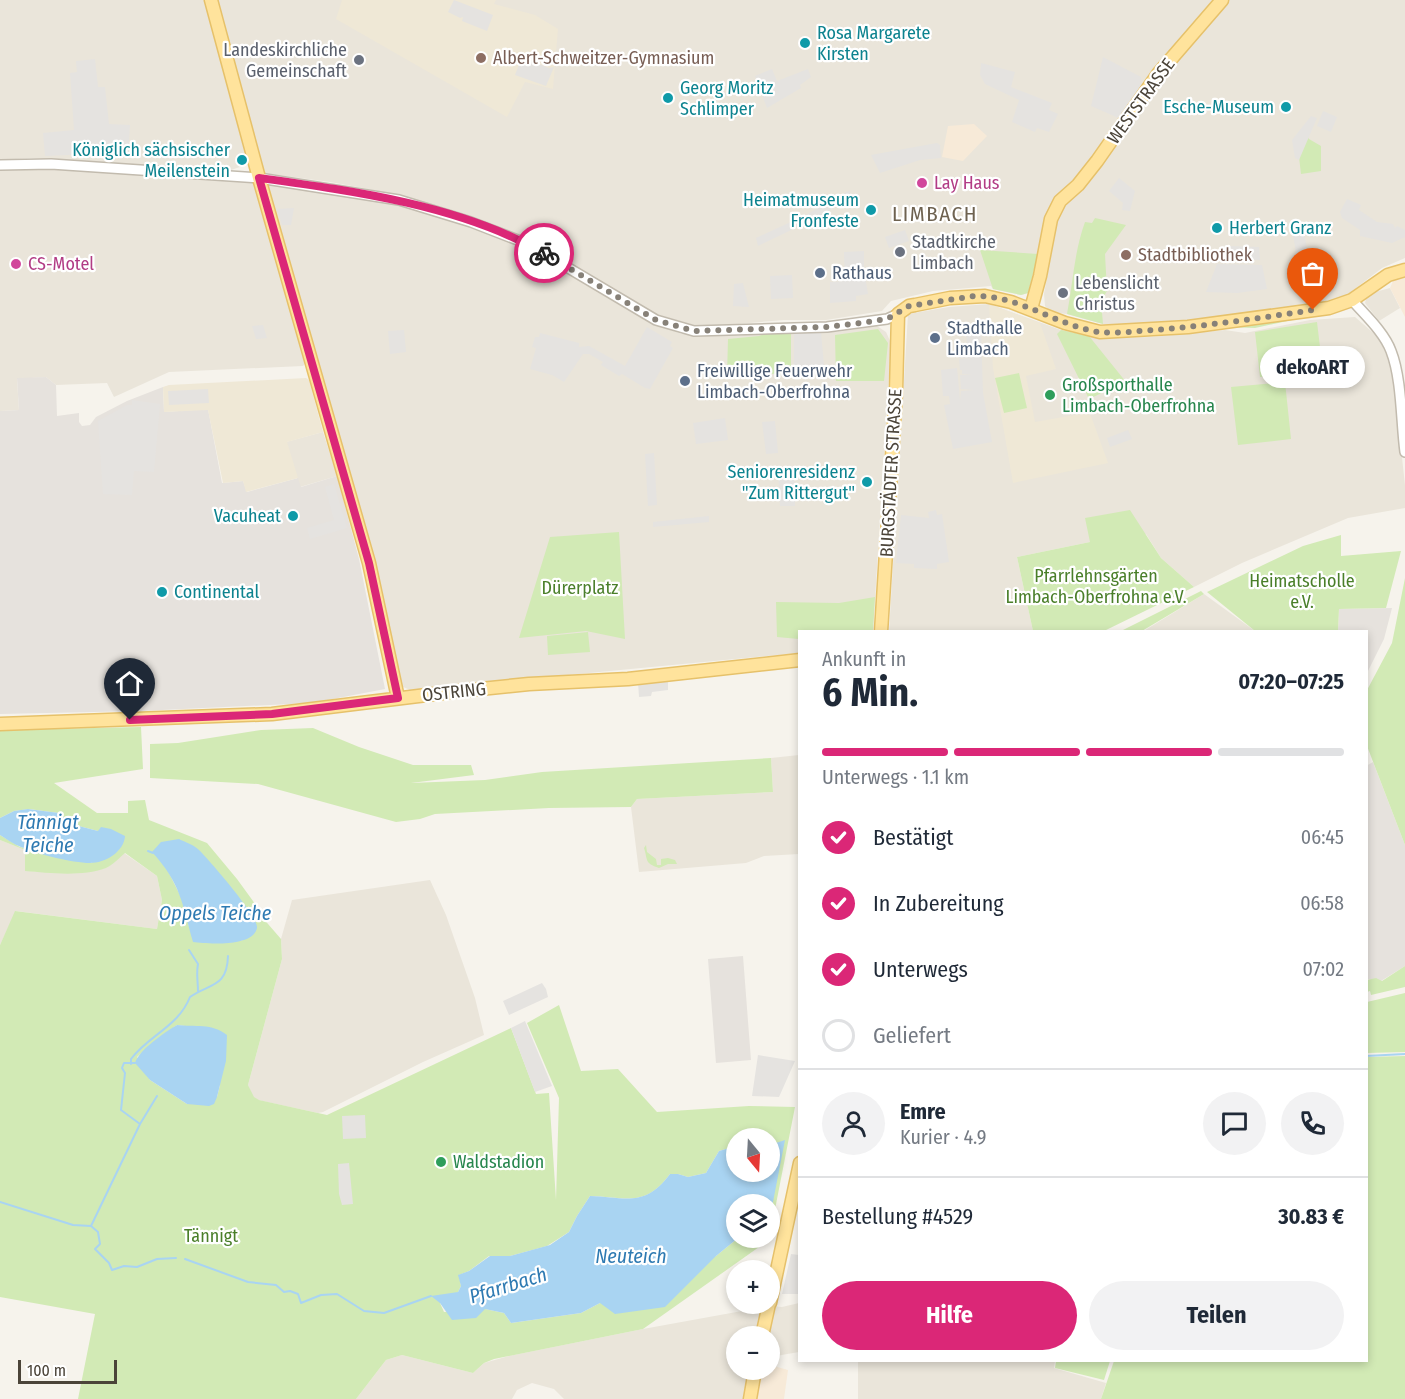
<!DOCTYPE html>
<html lang="de">
<meta charset="utf-8">
<style>
:root{--surface:#fff;--page:#f2f2f3;--text:#1f2937;--muted:#747a83;--line:#e0e1e3;--accent:#db2777}
body{margin:0;font-family:"Fira Sans Condensed",sans-serif;background:var(--page);color:var(--text);height:100vh;display:flex;flex-direction:column;font-size:22px;white-space:nowrap}
*{box-sizing:border-box;margin:0}
p{font-size:20px;color:var(--muted)}
.icon{flex:none;width:33px;height:33px;fill:none;stroke:currentColor;stroke-width:2;stroke-linecap:round;stroke-linejoin:round}
.map{position:relative;flex:1;overflow:hidden}
.sheet{position:absolute;left:798px;top:630px;width:570px;height:732px;display:flex;flex-direction:column;background:var(--surface);border-radius:0px;box-shadow:0 3px 9px #0003}
.sheet>*{flex:none}
.needle{width:39px;rotate:162deg}
.controls{position:absolute;left:726px;top:1128px;display:grid;gap:12px}
.controls a{display:grid;place-items:center;width:54px;height:54px;border-radius:50%;background:var(--surface);box-shadow:0 3px 9px #0003;font-size:30px}
.scale{position:absolute;left:18px;bottom:15px;width:99px;box-sizing:border-box;padding-left:6px;border:3px solid #4b4439;border-top:0;font-size:16px;line-height:21px;white-space:nowrap;color:#4b4439;-webkit-text-stroke:4px #fff;paint-order:stroke}
.pin{position:absolute;display:grid;place-items:center;width:51px;height:51px;color:#fff;margin:-62px -26px;border-radius:50% 50% 50% 0;rotate:-45deg;box-shadow:0 0 6px #0007}
.pin .icon{rotate:45deg}
.courier{position:absolute;display:grid;place-items:center;width:60px;height:60px;margin:-30px;border:4px solid #db2777;border-radius:50%;background:#fff;color:#222;box-shadow:0 2px 8px #0007}
.bubble{position:absolute;height:42px;border-radius:21px;background:var(--surface);box-shadow:0 3px 9px #0003;font-size:20px;font-weight:700;line-height:42px;text-align:center}
.summary em{font-style:normal;font-weight:700}
.summary div{display:flex;flex-direction:column-reverse}
.summary{display:flex;align-items:center;justify-content:space-between;height:102px;padding:0 24px}
h1{font-size:39px;font-weight:700;line-height:45px}
.bar{display:grid;grid-template-columns:repeat(4,1fr);gap:9px 6px;align-content:center;height:72px;padding:0 24px}
.bar i{height:8px;border-radius:4px;background:var(--line)}
.bar .selected{background:var(--accent)}
.bar p{grid-column:span 4}
.line{display:flex;align-items:center;gap:15px;padding:0 24px;border-top:2px solid var(--line)}
.line div{flex:1}
.round{display:grid;place-items:center;flex:none;width:63px;height:63px;border-radius:32px;background:var(--page)}
ol{padding:0 24px;list-style:none}
li{display:flex;align-items:center;gap:18px;height:66px}
li p{margin-inline-start:auto}
li .icon{padding:6px;border-radius:50%;background:var(--accent);color:#fff;stroke-width:4}
li:last-child{color:var(--muted)}
li i{width:33px;height:33px;border:3px solid var(--line);border-radius:50%}
.cta{display:flex;gap:12px;margin-top:auto;padding:12px 24px}
.cta a{flex:1;height:69px;border-radius:36px;background:var(--accent);color:#fff;font-size:24px;font-weight:700;line-height:69px;text-align:center}
.cta a+a{background:var(--page);color:var(--text)}
.map>svg:first-child{display:block}
</style>
<div class="map">
<svg width="1405" height="1399" viewBox="0 0 1405 1399">
<rect width="100%" height="100%" fill="#f6f3ec"/>
<path fill="#eae5da" d="M0 0H205L246 158 243 166 231 170 30 158 0 160Z
M217 0H1215L1074 181 1038 254 1028 293 1021 295 993 289 991 286 957 289 933 291 891 301 882 311 826 320H784L725 325H694L659 315 625 299 531 239 472 216 400 195 330 182 263 173Z
M1225 0H1405V258L1382 268 1343 298 1296 307 1187 322 1130 325 1103 324 1067 314 1051 312 1045 306 1044 294 1058 217 1062 205 1161 75Z
M29 168 255 182 306 362 303 366 169 372 114 397 107 383 56 385 46 377 17 379 19 410 0 411V170Z
M271 183 393 203 447 219 525 248 653 324 682 334 738 336 772 331 816 330 837 332 877 326 886 332 891 343 873 631 800 632 799 653 410 690 399 685 267 187Z
M1390 288 1400 308 1379 321 1365 303 1366 299 1375 292Z
M989 304 1061 330 1099 338 1152 337 1225 330 1245 333 1310 320 1355 317 1378 337 1392 367 1405 485V508L1348 518 1242 563 1194 587 1161 558 1146 534 1090 542 1017 557 1033 631 889 632 908 314 949 307Z
M323 432 337 476 300 487 286 442Z
M1204 594 1255 631 1142 632Z
M799 755V854L764 856 746 863 639 872 631 807 637 799 773 792 771 758Z
M0 840 25 850V871L76 873 98 870 108 867 124 853 157 876 162 900 157 929 16 911 0 945Z
M430 880 446 915 475 998 484 1035 423 1062 323 1112 318 1113 258 1100 253 1097 248 1085 282 959 281 939 292 900Z
M799 1303V1352L770 1357V1336H736V1370H755L750 1399H564L554 1389 532 1383 517 1390 512 1399H356L386 1360 402 1355 473 1373 484 1363 509 1356 643 1329 769 1306 782 1307Z
M858 1361H1055L1054 1368 1106 1383 1101 1399H858Z"/>
<path fill="#f7ead8" d="M974 124 987 136 963 161 942 157 948 126Z
M1405 275V317L1390 288 1394 279Z
M770 1365 788 1370 784 1399H750L755 1370H770Z"/>
<path fill="#e6e2dd" d="M46 377 56 385 57 416 79 413V422L82 426 90 425 96 417 127 401 163 387 164 412 208 409 222 483 243 481 247 492 298 478 301 487 337 476 359 559 385 689 312 703 141 711 0 714V411L19 410 17 378Z
M1392 608 1384 639 1367 673 1366 632H1338L1339 609Z
M1373 762 1405 845V966L1381 981 1367 979 1366 766Z
M743 956 751 1060 716 1063 708 959Z"/>
<path fill="#efe8d6" d="M342 0H496L494 4 535 15 558 29 553 89 525 82 507 117 336 19Z
M989 304 1040 323 1056 369 1026 376 1035 422 1086 413 1091 416 1108 463 1013 483 993 368Z
M306 378 309 380 323 432 287 442 298 478 246 492 243 481 223 483 208 410 164 412 163 387 169 385Z"/>
<path fill="#d2eab5" fill-rule="evenodd" d="M1305 132 1309 139 1321 146V171L1301 174 1297 140Z
M1095 218 1126 225 1105 254 1107 291 1101 301 1103 324 1067 314C1073 283 1074 252 1085 222L1092 223Z
M980 250 1038 254 1028 293 1021 295 993 289Z
M1306 317 1255 328 1226 327Z
M1317 322 1320 347 1272 354 1274 376 1260 377 1255 332Z
M878 329 888 343 884 381H836L835 335Z
M1061 330 1089 336 1126 382 1089 399 1057 334Z
M768 333 791 334V373L727 376 728 339 759 336Z
M1019 373 1027 408 1004 413 995 378Z
M1285 382 1291 439 1238 445 1231 387Z
M1130 510 1161 558 1194 587 1104 631H1033L1017 557 1090 542 1085 518Z
M619 532 625 639 586 631 519 638 550 537Z
M1341 535V556L1401 551 1386 608 1339 609 1338 631H1255L1207 592 1303 546Z
M1405 578V845L1367 746 1366 692 1392 643Z
M1201 591 1204 594 1142 631H1121Z
M875 597 873 631 800 632 799 639 777 637 776 602 839 603Z
M588 632 590 652 548 655 547 636Z
M141 727 143 769 54 783 97 813H128V801L145 800 149 820 207 843 237 879 253 901 262 917 281 939 282 959 248 1085 254 1097 259 1100 327 1115 511 1028 536 1094 549 1093 556 1200 559 1098 527 1023 559 1005 581 1071 618 1069 657 1112 749 1106 795 1107 769 1240 643 1329 494 1359 484 1363 473 1373 402 1355 386 1360 356 1399H78L95 1314 0 1297V945L15 911 157 929 162 900 157 876 125 853C119 858 113 865 106 868 82 877 49 873 25 871V850L0 840V835L20 847 92 863 98 831 71 824 58 813 29 809 14 811 0 818V730ZM167 869 243 940 227 943H203L189 927 184 903ZM177 1025 185 1026 220 1085 217 1097 187 1104 150 1080 137 1057 156 1040ZM736 1138H770V1145L784 1141 770 1210V1238H738L716 1256 600 1303 581 1313 511 1323 504 1313 485 1309 444 1312 440 1303 458 1292 461 1286 459 1275 469 1271 489 1256H510L547 1246 569 1232 577 1216 590 1196C627 1197 645 1208 670 1174H678L688 1177 706 1173 719 1151 736 1146Z
M313 728 359 747 413 765H471L474 775 411 783 485 780 542 772 771 758 773 792 637 799 631 807 549 808 435 814 420 819 396 822 258 784 150 778V744L178 743 261 730Z
M646 845 647 852 656 859 657 865H661V859L668 858 675 860 677 864H668L659 868C644 863 648 860 644 848Z
M1405 966V987L1371 995 1370 991 1367 992V980L1376 978 1382 981Z
M1405 993V1052L1367 1053V1002Z
M1405 1056V1399H1101L1114 1361 1366 1360 1367 1057Z
M1056 1361V1360L1110 1361 1104 1380 1055 1368Z"/>
<path fill="#e5e3e0" d="M454 0 493 15 487 31 462 21 463 17 460 18 448 12Z
M522 57 549 68 554 67 546 86 515 75Z
M1103 57 1141 77 1142 86 1121 119 1091 106Z
M95 59 98 87H105L109 124 130 125 128 156 92 154 45 156 43 133 74 130 70 73 77 72 76 61Z
M981 63 1015 72 1011 87 1052 103 1049 110 1058 114 1049 132 1037 128 1035 132 1012 122 1019 100 985 84 980 75Z
M772 69 777 81 808 69 811 77 800 85 801 88 767 108 755 76Z
M1323 111 1337 117 1331 132 1317 126Z
M1311 116 1317 118 1299 160 1295 158 1292 140Z
M937 143 940 145 941 158 920 160 880 173 871 155Z
M1119 178 1135 191 1130 211 1122 210 1123 203 1109 191Z
M850 190 851 198 808 222 758 246 756 238 806 215Z
M1347 199 1361 205 1359 210 1377 222 1393 224 1395 228 1397 226 1405 230V237L1392 243 1360 236V230L1342 218 1340 212Z
M294 208 291 225H282L277 209Z
M1303 228 1309 258 1297 260 1293 233Z
M905 230 909 241 889 248 885 237Z
M1229 246 1259 247 1260 260 1220 259 1227 252Z
M864 251V270L868 294 856 296V301L830 303V282L845 281 844 252Z
M1217 264 1262 265 1267 289 1237 293 1206 292Z
M792 275 793 298 771 299 770 276Z
M743 283 749 307 733 306 734 284Z
M263 325 267 338 256 339 252 326Z
M647 327 672 342 670 346 673 348 650 389 645 388 622 374 619 376 601 365 603 362 589 354H583L564 382 552 375 530 369 536 348 532 347 535 337H539L540 333 579 343V347L589 346 625 366Z
M404 330 406 352 390 354 388 331Z
M981 331 983 393 992 442 953 449 944 405 950 404 949 396H943L941 370 957 368 960 400 961 391 973 390 961 389 960 375 972 374H962V370H960L959 359 972 358H959V344L967 343 966 332Z
M821 332 824 366 794 367V333Z
M208 389 209 403 169 405 168 391Z
M132 400 160 404 154 472 134 471 132 495 103 494 98 421 127 405H132Z
M725 418 728 440 696 444 693 423Z
M775 421 778 453 766 454 762 422Z
M1128 430 1132 439 1110 447 1107 438Z
M654 453 657 505 648 506 645 454Z
M794 468 795 506H780L778 469Z
M334 484 347 528 310 539 307 528 334 520 325 487Z
M936 510 937 515 942 514 949 562 937 564V569L914 568V564L896 563 901 515 929 518 928 512Z
M709 516V522L653 527V522Z
M668 680V690L652 692 651 696 639 697 638 682Z
M542 983 546 989 548 997 509 1015 503 1001Z
M525 1021 552 1086 535 1092 511 1028Z
M758 1055 795 1061 779 1097 752 1096Z
M365 1115 366 1138 343 1139 342 1116Z
M349 1163 353 1204 342 1205 339 1194 338 1164Z
M791 1254 799 1255V1294H782Z"/>
<path fill="#a9d4f2" d="M28 809 59 813 71 824 98 831 101 827 111 829 125 836C124 852 105 863 90 863 72 863 38 854 21 847 13 844 7 839 0 835V818L14 811Z
M179 839C185 842 194 845 199 850 209 860 259 917 257 928 253 947 208 944 193 942 182 903 181 884 152 852L161 842Z
M177 1025C195 1027 212 1023 227 1035L226 1061 217 1097 214 1104 209 1106 187 1104 150 1080 135 1063C139 1050 165 1032 177 1025Z
M785 1140 772 1207 770 1210V1204H736V1238H738L716 1256 665 1307 615 1314 600 1303 581 1313 511 1323 504 1313 485 1309 476 1318 452 1320 440 1303 431 1296 458 1292 461 1286 458 1275 469 1271 490 1256H510L550 1245 569 1232 577 1216 590 1196C626 1197 645 1208 670 1174H678L688 1177 706 1173 719 1151 736 1146V1172H770V1145Z"/>
<g fill="none" stroke-linecap="round" stroke-linejoin="round">
<path stroke="#a9d4f2" stroke-width="2" d="M148 851 153 853
M189 950 198 964C196 974 198 981 198 991
M1366 1056 1405 1054
M135 1063H124L122 1068 125 1073 121 1110 140 1124
M131 1064V1059C149 1035 178 1027 190 997 210 983 227 988 228 956
M0 1202 73 1225 91 1226 98 1232 100 1244 95 1249 109 1263 112 1270 124 1266 137 1267 157 1259 176 1258
M91 1226 140 1124 157 1096
M185 1259 248 1282 276 1285 284 1292 290 1291 298 1294 301 1303 321 1295 337 1294 364 1311 384 1313 431 1296"/>
<defs>
<path id="minor" d="M0 165 51 164 259 178 399 200 471 222 528 244 656 320 694 331 827 327 887 319 898 314
M1352 300C1365 315 1384 332 1391 351 1402 379 1401 422 1405 452"/>
<path id="major" d="M211 0 259 178 369 563 398 698
M1031 309 1040 276 1051 219 1060 201 1078 185 1097 161 1158 74 1222 0
M881 632 896 392 898 314 909 306 915 305 950 298 985 296 1011 302 1065 323 1100 332 1188 327 1329 308 1352 300 1388 275 1405 270
M0 724 272 714 451 692 529 684 628 679 800 660
M770 1303 800 1163
M762 1336 769 1304
M750 1399 755 1370"/>
</defs>
<use href="#minor" stroke="#c2bbae" stroke-width="12"/>
<use href="#major" stroke="#e6c16a" stroke-width="15"/>
<use href="#minor" stroke="#fff" stroke-width="9"/>
<use href="#major" stroke="#ffe39c" stroke-width="12"/>
</g>
<g fill="none" stroke-linecap="round" stroke-linejoin="round">
<path stroke="#878178" stroke-width="6" stroke-dasharray="0 10.8" d="M544 253 656 320 694 331 827 327 853 324 887 319 909 306 975 296C1018 295 1056 325 1098 332 1115 334 1136 331 1153 330 1207 326 1260 318 1313 310"/>
<path stroke="#db2777" stroke-width="8" d="M130 720 272 714 398 698 369 563 259 178C354 191 459 205 544 253"/>
</g>
<g fill="#0f9aa8" stroke="#fff" stroke-width="2">
<circle cx="805" cy="43" r="6"/>
<circle cx="668" cy="98" r="6"/>
<circle cx="1286" cy="107" r="6"/>
<circle cx="242" cy="160" r="6"/>
<circle cx="871" cy="210" r="6"/>
<circle cx="1217" cy="228" r="6"/>
<circle cx="867" cy="482" r="6"/>
<circle cx="293" cy="516" r="6"/>
<circle cx="162" cy="592" r="6"/>
</g>
<g fill="#8d6e63" stroke="#fff" stroke-width="2">
<circle cx="481" cy="58" r="6"/>
<circle cx="1126" cy="255" r="6"/>
</g>
<g fill="#6b7280" stroke="#fff" stroke-width="2">
<circle cx="359" cy="60" r="6"/>
<circle cx="900" cy="252" r="6"/>
<circle cx="1063" cy="293" r="6"/>
</g>
<g fill="#d1479c" stroke="#fff" stroke-width="2">
<circle cx="922" cy="183" r="6"/>
<circle cx="16" cy="264" r="6"/>
</g>
<g fill="#5c6f8a" stroke="#fff" stroke-width="2">
<circle cx="820" cy="273" r="6"/>
<circle cx="935" cy="338" r="6"/>
<circle cx="685" cy="381" r="6"/>
</g>
<g fill="#2e9e5b" stroke="#fff" stroke-width="2">
<circle cx="1050" cy="395" r="6"/>
<circle cx="441" cy="1162" r="6"/>
</g>
<g text-anchor="middle" stroke-width="4.5" stroke-linejoin="round" paint-order="stroke">
<g font-size="18" fill="#0d838f" stroke="#fff" text-anchor="end">
<text x="817" y="39" text-anchor="start">Rosa Margarete<tspan x="817" dy="21">Kirsten</tspan></text>
<text x="680" y="94" text-anchor="start">Georg Moritz<tspan x="680" dy="21">Schlimper</tspan></text>
<text x="1274" y="113">Esche-Museum</text>
<text x="230" y="156">Königlich sächsischer<tspan x="230" dy="21">Meilenstein</tspan></text>
<text x="859" y="206">Heimatmuseum<tspan x="859" dy="21">Fronfeste</tspan></text>
<text x="1229" y="234" text-anchor="start">Herbert Granz</text>
<text x="855" y="478">Seniorenresidenz<tspan x="855" dy="21">"Zum Rittergut"</tspan></text>
<text x="281" y="522">Vacuheat</text>
<text x="174" y="598" text-anchor="start">Continental</text>
</g>
<g font-size="18" fill="#5b616d" stroke="#fff" text-anchor="start">
<text x="347" y="56" text-anchor="end">Landeskirchliche<tspan x="347" dy="21">Gemeinschaft</tspan></text>
<text x="912" y="248">Stadtkirche<tspan x="912" dy="21">Limbach</tspan></text>
<text x="1075" y="289">Lebenslicht<tspan x="1075" dy="21">Christus</tspan></text>
</g>
<g font-size="18" fill="#785e54" stroke="#fff" text-anchor="start">
<text x="493" y="64">Albert-Schweitzer-Gymnasium</text>
<text x="1138" y="261">Stadtbibliothek</text>
</g>
<g font-size="18" fill="#4b4439" stroke="#fff">
<text transform="translate(1141 101) rotate(-54)" y="6">WESTSTRASSE</text>
<text transform="translate(891 473) rotate(-87)" y="6">BURGSTÄDTER STRASSE</text>
<text transform="translate(454 692) rotate(-6)" y="6">OSTRING</text>
</g>
<g font-size="18" fill="#b23c85" stroke="#fff" text-anchor="start">
<text x="934" y="189">Lay Haus</text>
<text x="28" y="270">CS-Motel</text>
</g>
<g font-size="18" fill="#4e5e75" stroke="#fff" text-anchor="start">
<text x="832" y="279">Rathaus</text>
<text x="947" y="334">Stadthalle<tspan x="947" dy="21">Limbach</tspan></text>
<text x="697" y="377">Freiwillige Feuerwehr<tspan x="697" dy="21">Limbach-Oberfrohna</tspan></text>
</g>
<g font-size="18" fill="#27864d" stroke="#fff" text-anchor="start">
<text x="1062" y="391">Großsporthalle<tspan x="1062" dy="21">Limbach-Oberfrohna</tspan></text>
<text x="453" y="1168">Waldstadion</text>
</g>
<g font-size="18" fill="#4a7f2a" stroke="#fff">
<text x="1096" y="582">Pfarrlehnsgärten<tspan x="1096" dy="21">Limbach-Oberfrohna e.V.</tspan></text>
<text x="1302" y="587">Heimatscholle<tspan x="1302" dy="21">e.V.</tspan></text>
<text x="580" y="594">Dürerplatz</text>
<text x="211" y="1242">Tännigt</text>
</g>
<g font-size="20" font-style="italic" fill="#2e7ab2" stroke="#fff">
<text x="48" y="829">Tännigt<tspan x="48" dy="23">Teiche</tspan></text>
<text x="215" y="920">Oppels Teiche</text>
<text x="631" y="1263">Neuteich</text>
<text transform="translate(508 1285) rotate(-17)" y="7">Pfarrbach</text>
</g>
<g font-size="21" letter-spacing="1.5" fill="#6e6250" stroke="#fff">
<text x="935" y="221">LIMBACH</text>
</g>
</g>
</svg>
<div class="controls">
<a><svg class="needle" viewBox="-14 -14 28 28"><path d="M0-13l5 13h-10z" fill="#e53935"/><path d="M0 13l5-13h-10z" fill="#747a83"/></svg></a>
<a><svg class="icon" aria-label="layers" viewBox="0 0 24 24"><path d="M12 4l9 5-9 5-9-5zM3 14l9 5 9-5"/></svg></a>
<a>+</a>
<a>−</a>
</div>
<div class="scale">100 m</div>
<div class="pin" style="left:1313px;top:310px;background:#ea580c"><svg class="icon" aria-label="bag" viewBox="0 0 24 24"><path d="M5 8h14l-1 12H6zM9 8a3 3 0 0 1 6 0"/></svg></div>
<div class="pin" style="left:130px;top:720px;background:#1f2937"><svg class="icon" aria-label="home" viewBox="0 0 24 24"><path d="M3 11l9-7 9 7M6 9v11h12V9"/></svg></div>
<div class="courier" style="left:544px;top:253px"><svg class="icon" aria-label="bike" viewBox="0 0 24 24"><circle cx="6" cy="16" r="4"/><circle cx="18" cy="16" r="4"/><path d="M6 16l4-8h5l3 8M10 8l3 8H6M13 5h3"/></svg></div>
<div class="bubble" style="left:1260px;top:346px;width:105px">dekoART</div>
<section class="sheet">
<div class="summary"><div><h1>6 Min.</h1><p>Ankunft in</p></div><em>07:20–07:25</em></div>
<div class="bar"><i class="selected"></i><i class="selected"></i><i class="selected"></i><i></i><p>Unterwegs · 1.1 km</p></div>
<ol>
<li><svg class="icon" aria-label="check" viewBox="0 0 24 24"><path d="M5 12l5 5 9-10"/></svg>Bestätigt<p>06:45</p></li>
<li><svg class="icon" aria-label="check" viewBox="0 0 24 24"><path d="M5 12l5 5 9-10"/></svg>In Zubereitung<p>06:58</p></li>
<li><svg class="icon" aria-label="check" viewBox="0 0 24 24"><path d="M5 12l5 5 9-10"/></svg>Unterwegs<p>07:02</p></li>
<li><i></i>Geliefert</li>
</ol>
<div class="line" style="height:108px"><a class="round"><svg class="icon" aria-label="person" viewBox="0 0 24 24"><circle cx="12" cy="8" r="4"/><path d="M4 21q1-7 8-7t8 7"/></svg></a><div><b>Emre</b><p>Kurier · 4.9</p></div><a class="round"><svg class="icon" aria-label="chat" viewBox="0 0 24 24"><path d="M4 5h16v11H9l-5 4z"/></svg></a><a class="round"><svg class="icon" aria-label="phone" viewBox="0 0 24 24"><path d="M5 4h4l2 5-3 2q2 4 5 5l2-3 5 2v4C11 20 4 13 5 4z"/></svg></a></div>
<div class="line" style="height:78px"><div>Bestellung #4529</div><b>30.83 €</b></div>
<div class="cta"><a>Hilfe</a><a>Teilen</a></div>
</section>
</div>
